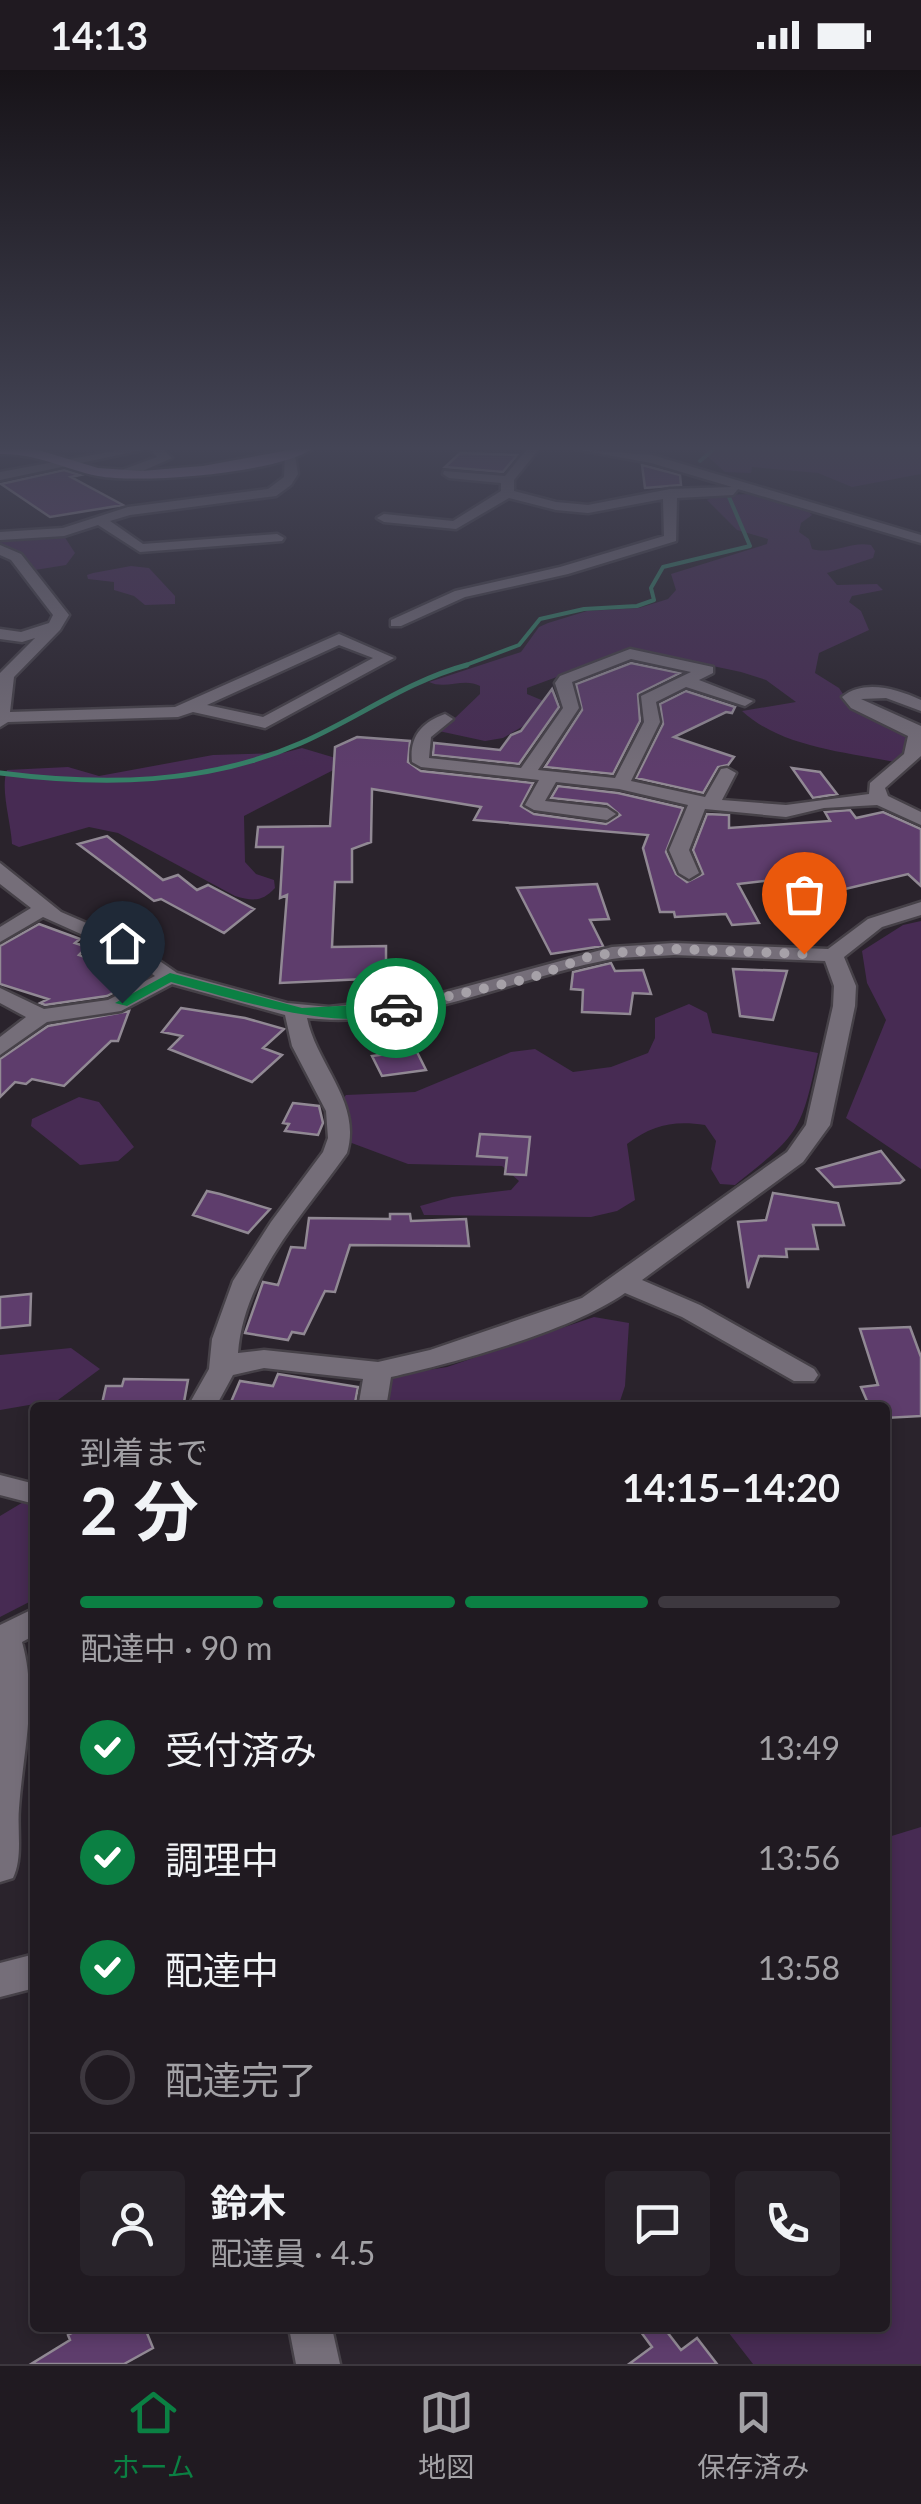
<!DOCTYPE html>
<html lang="ja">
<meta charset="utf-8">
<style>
:root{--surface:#201a21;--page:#28232a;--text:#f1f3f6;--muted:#a2a1a5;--line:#3d383f;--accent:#0b8043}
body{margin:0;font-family:Lato,"Noto Sans JP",sans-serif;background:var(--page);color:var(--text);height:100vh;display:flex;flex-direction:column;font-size:38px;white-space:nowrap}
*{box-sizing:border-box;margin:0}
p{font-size:32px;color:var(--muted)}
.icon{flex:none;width:55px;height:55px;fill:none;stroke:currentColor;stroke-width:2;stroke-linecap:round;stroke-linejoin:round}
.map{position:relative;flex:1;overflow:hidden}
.side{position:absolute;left:30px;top:1332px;width:860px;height:930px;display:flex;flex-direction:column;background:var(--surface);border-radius:10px;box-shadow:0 5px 15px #0003,0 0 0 2px var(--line)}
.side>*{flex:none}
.pin{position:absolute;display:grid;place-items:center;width:85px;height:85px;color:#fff;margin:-102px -42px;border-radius:50% 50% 50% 0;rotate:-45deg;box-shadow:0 0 10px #0007}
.pin .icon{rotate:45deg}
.courier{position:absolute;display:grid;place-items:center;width:100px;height:100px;margin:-50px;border:8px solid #0b8043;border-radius:50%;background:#fff;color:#222;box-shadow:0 2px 12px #0007}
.summary em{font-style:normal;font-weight:700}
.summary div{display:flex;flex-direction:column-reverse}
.summary{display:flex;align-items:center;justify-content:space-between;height:170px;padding:0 50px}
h1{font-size:65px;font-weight:700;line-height:75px}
.bar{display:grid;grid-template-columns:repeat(4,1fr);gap:15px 10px;align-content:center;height:120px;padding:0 50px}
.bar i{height:12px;border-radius:8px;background:var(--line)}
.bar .current{background:var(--accent)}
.bar p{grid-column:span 4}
.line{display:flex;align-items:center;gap:25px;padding:0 50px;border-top:2px solid var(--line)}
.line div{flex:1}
.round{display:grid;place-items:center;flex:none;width:105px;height:105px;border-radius:10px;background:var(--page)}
ol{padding:0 50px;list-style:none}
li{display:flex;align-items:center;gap:30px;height:110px}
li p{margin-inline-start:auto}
li .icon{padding:10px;border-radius:50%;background:var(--accent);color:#fff;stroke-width:4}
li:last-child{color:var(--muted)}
li i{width:55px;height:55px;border:5px solid var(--line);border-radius:50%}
.status{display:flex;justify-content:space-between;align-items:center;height:70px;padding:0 50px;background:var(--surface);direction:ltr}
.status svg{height:28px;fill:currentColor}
.tabs{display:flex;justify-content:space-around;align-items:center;height:140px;border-top:2px solid var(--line);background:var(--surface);font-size:28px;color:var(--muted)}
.tabs a{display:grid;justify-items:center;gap:5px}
.tabs .current{color:var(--accent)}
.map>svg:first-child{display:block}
</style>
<div class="status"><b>14:13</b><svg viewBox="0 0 49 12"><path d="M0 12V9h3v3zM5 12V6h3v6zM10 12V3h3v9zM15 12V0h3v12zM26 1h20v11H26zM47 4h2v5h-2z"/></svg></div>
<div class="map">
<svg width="921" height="2294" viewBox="0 0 921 2294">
<rect width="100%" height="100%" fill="#2a232c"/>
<path fill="#472b53" d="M707 379H921V404L852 417 818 403 752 397 751 403 725 402 704 383Z
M754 424 804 437 812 445 801 453 799 462 809 469 812 479C834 485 850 471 871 475L875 481 873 488 827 503 837 515 877 514 883 520 852 526 849 532 861 541 869 560 819 583 815 603 839 618 849 633 914 663 906 683 895 692C845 682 781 677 742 641L796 632 766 610 741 602 642 581H627L527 618V624L563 639 550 655 532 651 503 668 485 671 434 660 456 647 480 624V616C464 607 446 620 429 612L521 582 539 557 548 553 587 541 639 538 668 529 676 520 671 504 767 474 768 469 737 460 707 430 718 425Z
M64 466 75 483 66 495 35 500 23 487 0 477V468Z
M131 496 149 498 175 526V534L145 535 134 526 114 520V512L88 509 87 505 93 503Z
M302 678 349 692 244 746 245 792 256 804 274 810 275 818C262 832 253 831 235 826L118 763 89 757 19 777 12 774C11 752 0 719 7 700L68 697 99 706 213 685 283 683Z
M921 851V1099L846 1048 886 950 867 913 862 881 903 855Z
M689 934 707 943 712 963 818 983C801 1063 799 1064 735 1115L720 1114 711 1099 716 1071 705 1055C674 1050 652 1055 627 1074L635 1130 617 1141 591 1147 424 1145 420 1136 452 1127 511 1120 519 1111 502 1096 408 1094 349 1072 346 1037 342 1030 346 1025 415 1022 511 982 535 979 573 1002 611 997 648 983 655 968V948Z
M79 1027 99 1032 134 1077 118 1091 80 1095 31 1056 32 1049Z
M594 1247 629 1253 625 1316 618 1337 379 1338 384 1307 447 1297Z
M71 1278 100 1299 58 1330 0 1340V1285Z
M30 1428 35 1430V1529L0 1547V1446Z
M921 1757V2294H753L725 2258H885V1768Z"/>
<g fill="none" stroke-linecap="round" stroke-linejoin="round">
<path stroke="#357f66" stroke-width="4" d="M700 391 714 379
M458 598 519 575 540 549 584 539 637 536 654 530 651 518 663 497 750 476 729 427"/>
<path stroke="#357f66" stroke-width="5" d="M0 703C102 716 205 715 301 673 358 648 407 611 467 595"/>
</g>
<path fill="#5e3d6c" stroke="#918994" stroke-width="2.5" d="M460 383 517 385 503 402 445 397Z
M642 395 680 405 681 415 645 418Z
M64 400 80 405 71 407 123 435 50 447 1 414Z
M631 593 680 603 638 624 640 651 613 704 545 697 582 640 576 614Z
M552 619 559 637 519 694 433 685 434 673 500 680 511 665 521 661Z
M686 621 735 637 732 643 726 642 674 667 734 687 728 695 718 697 703 723 636 708 663 654 660 634Z
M357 667 410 671 408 692 421 701 533 713 521 736 534 744 606 754 620 745 607 734 551 728 558 716 618 723 683 738 666 782 676 804 687 812 703 804 693 780 707 744 729 745V758L830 751 825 742 850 740 856 748 883 742 921 759V816L908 804 807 828 792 808 738 814 759 853 732 855 726 844 675 847 674 842H660L643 778 648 765 474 750 481 737 372 719 371 772 352 779V812H335L332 877 386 876V908L280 913 287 825 280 828 283 777H256L258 757 330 756 335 677Z
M792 698 820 702 837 724 813 728Z
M107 766 163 810 178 805 197 820 208 815 254 839 224 863 161 829 154 831 78 774Z
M597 814 609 849 590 850 603 876 551 884 517 818Z
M39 854 80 869 75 873 87 877 79 885 128 902 126 913 130 914 107 926 45 935 40 933 48 929 0 914V876Z
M611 893 615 901 643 900 651 924 633 923 630 944 582 942 583 920 571 919 573 902Z
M733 899 787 901 773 950 740 946Z
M181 938 245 948 284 959 263 978 282 985 252 1012 169 979 182 966 162 962Z
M129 941 118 971H111L64 1016 32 1009 26 1014 15 1012 0 1027V989L48 956Z
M416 980 426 1000 382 1006 372 986Z
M293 1033 319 1036 323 1053 318 1065 285 1061 289 1054 283 1053Z
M480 1064 530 1067 526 1105 505 1104 507 1088 477 1086Z
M881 1081 904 1110 900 1113 834 1117 817 1099Z
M207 1121 220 1124 270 1139 248 1163 193 1145Z
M773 1123 838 1133 844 1155H813L818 1179H786L787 1187 759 1186 748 1218 738 1152 766 1150Z
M390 1144H410L411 1151 466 1149 469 1176 350 1175 335 1222 325 1221 304 1264 292 1262 288 1270 245 1263 263 1212 278 1215 291 1177 305 1178 309 1148 390 1149Z
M31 1224 30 1255 0 1258V1227Z
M910 1257 921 1287V1346L885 1348V1338H870L861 1317 878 1315 860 1259Z
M278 1304 358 1317 354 1338H236L238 1333 231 1332 240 1311 273 1316Z
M124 1309 188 1310 184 1332H178L176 1338H101L106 1316H122Z
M82 2258H145L153 2278 124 2294H31L70 2270 68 2265Z
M638 2258H664L681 2280 697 2268 717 2294H629L652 2277Z"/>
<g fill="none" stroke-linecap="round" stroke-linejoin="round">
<defs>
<path id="minor" d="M125 379 142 380 0 410V402Z
M150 379H163L172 388 129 407H119V401L157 387Z
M527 379H539L514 410V421L556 432 588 435 670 419 732 417 651 393 575 379 652 385 921 465V473L738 419 733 425 677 428 676 471 568 504 465 527 401 556H391V550L455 521 560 497 664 466 663 429 588 443 556 440 509 428 456 459 384 452 377 448 384 444 453 451 501 421V413L449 408 443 404 444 401 505 406Z
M285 383 295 386 298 404 291 415 276 426 130 445 110 451 143 474 277 464 284 468 282 471 140 482 98 455 64 466 0 470V462L63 458 128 437 268 419 284 407Z
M0 475 21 484 69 545 60 560 14 607 10 642 175 637 339 564 394 588 265 658 193 642 178 647 8 652 0 657V603L35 568 22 572 0 569V559L21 562 49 553 53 545 11 490 0 485ZM339 575 373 588 263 647 207 635Z
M630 579 713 597V603L699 610 753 631 745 636 686 617 656 632 660 652 631 711 705 727 721 699 727 698 736 703 722 730 786 735 869 724 870 713 904 684 908 666 851 638 842 627C864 609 897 619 921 630V641L886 628 861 629 921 656V686L885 718 888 726 921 742V755L877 735 824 738 786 747 705 739 689 780 699 803 689 809 679 803 669 780 688 735 619 719 556 712 545 731 607 738 616 744 607 750 534 740 525 735 539 710 421 697 412 692C409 667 422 652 445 644L453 649 431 667 429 688 521 698 563 638 555 613 560 606ZM631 589 691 602 641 626 644 652 615 708 538 700 579 638 572 612Z
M0 793 61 842 135 874 177 903 287 933 329 937 435 925 612 877 674 873 828 879 868 849 921 832V845L882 857 844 887 856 916 855 936 830 1055 803 1092 642 1210 700 1235 814 1299 818 1305 814 1311H794L682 1247 625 1223C571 1261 457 1292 391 1307L386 1338H358L363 1309 264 1298 233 1305 215 1338H187L209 1299 212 1269 233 1211 271 1152 323 1082 328 1068 326 1041 292 976 285 945 172 914 121 941 47 952 0 985V967L26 947 0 933V918L44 939 108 930 155 906 121 882 43 847 0 872V857L31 838 0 814ZM674 885 825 891 834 916 833 936 806 1055 787 1082 582 1228 430 1280 378 1292 264 1280 238 1283C244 1205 304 1144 347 1083 362 1032 317 996 307 948 412 960 511 908 612 889 632 886 654 887 674 885Z
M0 1405 35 1414V1434L0 1425Z
M35 1538V1565L22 1572C38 1628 23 1681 19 1738 17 1761 23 1787 13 1808L0 1812V1555Z
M35 1884V1918L0 1927V1893Z
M289 2258H332L340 2294H296Z"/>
<path id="major" d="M0 379H35L98 398 141 401 203 396 295 379H312C277 403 141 414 98 406 64 399 36 383 0 384Z"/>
</defs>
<use href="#minor" stroke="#464148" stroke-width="5"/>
<use href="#major" stroke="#464148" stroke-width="5"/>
<use href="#minor" fill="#756e79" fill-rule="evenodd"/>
<use href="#major" fill="#af92bc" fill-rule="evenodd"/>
</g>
<linearGradient id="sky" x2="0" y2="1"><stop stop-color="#171318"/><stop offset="0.54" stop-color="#444556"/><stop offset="1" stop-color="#444556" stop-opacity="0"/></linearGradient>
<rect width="921" height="700" fill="url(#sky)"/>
<path fill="#0b8043" d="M170 903 302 938 396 933 403 938C354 969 225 926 171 912L127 936 115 933Z"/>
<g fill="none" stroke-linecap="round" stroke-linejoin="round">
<path stroke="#a6a1a8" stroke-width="10" stroke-dasharray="0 18" d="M396 938 531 908 588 887 612 883 674 879 804 884"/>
</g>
</svg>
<div class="pin" style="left:804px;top:884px;background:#ea580c"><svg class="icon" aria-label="bag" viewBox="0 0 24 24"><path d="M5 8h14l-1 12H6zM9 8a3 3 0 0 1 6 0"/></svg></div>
<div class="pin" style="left:122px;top:933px;background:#1f2937"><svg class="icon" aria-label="home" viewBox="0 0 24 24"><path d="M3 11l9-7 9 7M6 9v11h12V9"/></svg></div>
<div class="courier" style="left:396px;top:938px"><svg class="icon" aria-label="car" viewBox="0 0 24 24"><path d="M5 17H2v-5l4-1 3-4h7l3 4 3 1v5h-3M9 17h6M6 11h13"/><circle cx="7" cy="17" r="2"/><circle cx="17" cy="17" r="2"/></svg></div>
<section class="side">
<div class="summary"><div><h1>2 分</h1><p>到着まで</p></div><em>14:15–14:20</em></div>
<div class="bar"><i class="current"></i><i class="current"></i><i class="current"></i><i></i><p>配達中 · 90 m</p></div>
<ol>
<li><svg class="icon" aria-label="check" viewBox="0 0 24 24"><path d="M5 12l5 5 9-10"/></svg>受付済み<p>13:49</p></li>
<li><svg class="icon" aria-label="check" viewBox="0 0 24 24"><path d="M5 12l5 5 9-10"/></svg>調理中<p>13:56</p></li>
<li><svg class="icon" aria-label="check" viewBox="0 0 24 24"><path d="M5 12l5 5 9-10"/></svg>配達中<p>13:58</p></li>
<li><i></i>配達完了</li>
</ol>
<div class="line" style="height:180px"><a class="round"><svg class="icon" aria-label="person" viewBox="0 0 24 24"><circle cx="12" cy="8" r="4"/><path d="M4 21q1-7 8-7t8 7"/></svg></a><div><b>鈴木</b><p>配達員 · 4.5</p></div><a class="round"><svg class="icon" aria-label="chat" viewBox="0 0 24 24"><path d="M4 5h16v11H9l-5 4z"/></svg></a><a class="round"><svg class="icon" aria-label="phone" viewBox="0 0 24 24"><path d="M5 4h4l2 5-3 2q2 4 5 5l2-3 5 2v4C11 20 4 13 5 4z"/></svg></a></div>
</section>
</div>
<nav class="tabs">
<a class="current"><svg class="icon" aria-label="home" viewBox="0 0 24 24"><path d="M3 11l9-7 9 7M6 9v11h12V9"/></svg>ホーム</a>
<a><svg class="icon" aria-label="map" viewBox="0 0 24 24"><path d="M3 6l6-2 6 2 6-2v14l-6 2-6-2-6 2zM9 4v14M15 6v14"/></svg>地図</a>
<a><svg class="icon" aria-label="saved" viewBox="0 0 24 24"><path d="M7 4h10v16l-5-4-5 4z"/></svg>保存済み</a>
</nav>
